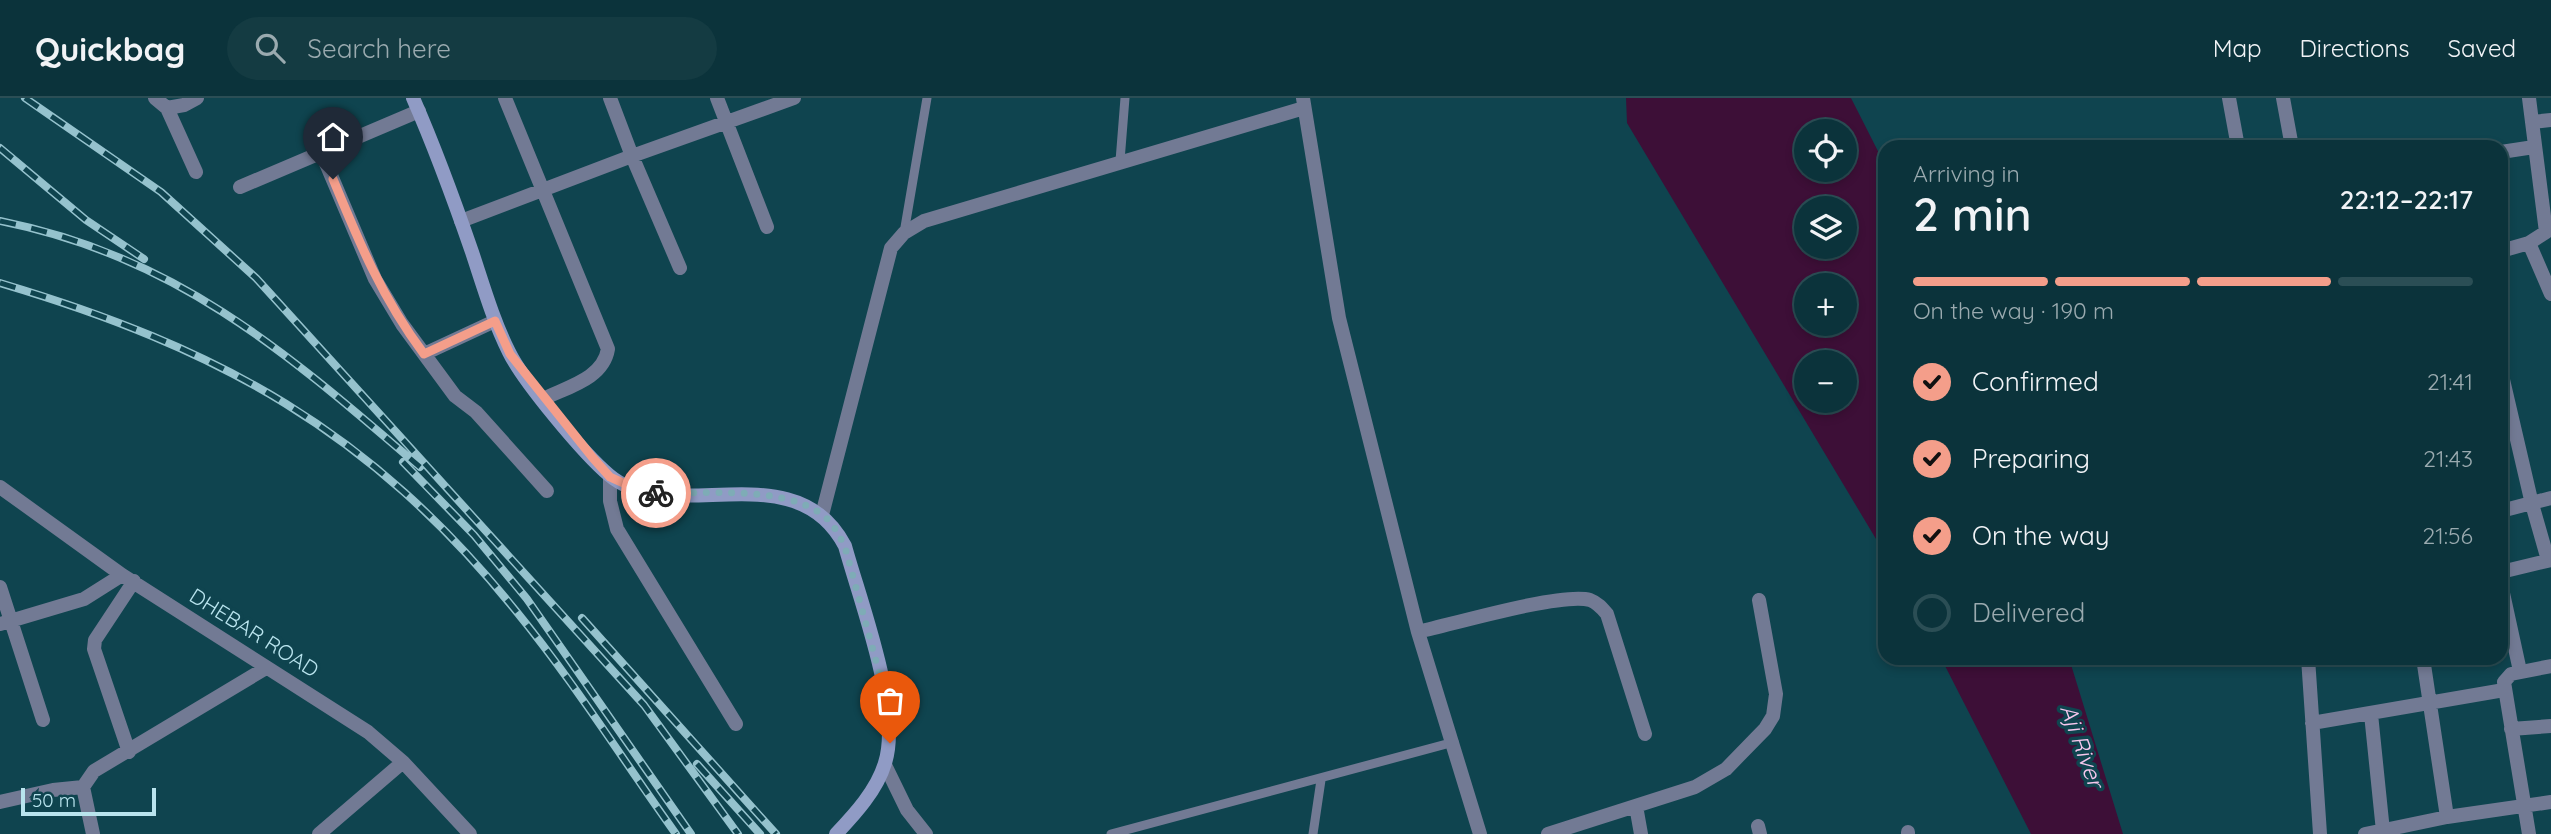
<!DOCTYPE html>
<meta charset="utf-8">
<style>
:root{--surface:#0b333b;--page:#143b42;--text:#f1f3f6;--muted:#9aaaaf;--line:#2b4e55;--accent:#f49e8a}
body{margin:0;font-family:Quicksand,sans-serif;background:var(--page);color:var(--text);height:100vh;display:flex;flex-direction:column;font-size:26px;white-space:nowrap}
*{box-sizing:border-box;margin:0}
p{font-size:23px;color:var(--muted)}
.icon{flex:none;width:38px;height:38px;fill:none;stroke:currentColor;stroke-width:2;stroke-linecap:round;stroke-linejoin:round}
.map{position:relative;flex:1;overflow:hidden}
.panel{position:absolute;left:1878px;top:42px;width:630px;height:525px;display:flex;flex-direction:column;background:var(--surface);border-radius:21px;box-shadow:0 4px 10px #0003,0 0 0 2px var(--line)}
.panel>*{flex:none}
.buttons{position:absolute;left:1794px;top:21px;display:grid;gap:14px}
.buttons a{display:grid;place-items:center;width:63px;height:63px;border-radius:50%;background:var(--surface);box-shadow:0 4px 10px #0003,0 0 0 2px var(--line);font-size:35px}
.scale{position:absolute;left:21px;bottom:18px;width:135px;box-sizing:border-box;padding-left:7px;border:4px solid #b9e4ee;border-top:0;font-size:19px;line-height:24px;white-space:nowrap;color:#b9e4ee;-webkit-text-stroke:5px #0f444f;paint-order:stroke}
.pin{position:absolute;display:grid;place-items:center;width:60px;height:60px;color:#fff;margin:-72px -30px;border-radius:50% 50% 50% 0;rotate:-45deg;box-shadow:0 0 7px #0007}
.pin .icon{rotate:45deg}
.courier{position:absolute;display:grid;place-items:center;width:70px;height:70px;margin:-35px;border:5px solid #f49e8a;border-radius:50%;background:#fff;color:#222;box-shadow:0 2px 9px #0007}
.overview em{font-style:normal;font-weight:600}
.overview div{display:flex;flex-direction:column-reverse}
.overview{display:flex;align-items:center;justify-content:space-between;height:119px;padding:0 35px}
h1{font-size:46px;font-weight:600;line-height:52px}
.bar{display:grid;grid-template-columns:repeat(4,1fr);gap:10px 7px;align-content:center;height:84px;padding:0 35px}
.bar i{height:9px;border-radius:5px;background:var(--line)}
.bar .on{background:var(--accent)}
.bar p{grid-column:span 4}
ol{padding:0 35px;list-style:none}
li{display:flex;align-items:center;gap:21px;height:77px}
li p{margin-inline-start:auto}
li .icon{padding:7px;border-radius:50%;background:var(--accent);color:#111;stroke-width:4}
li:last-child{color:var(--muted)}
li i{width:38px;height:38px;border:4px solid var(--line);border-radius:50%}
header{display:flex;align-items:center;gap:42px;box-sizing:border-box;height:98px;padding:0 35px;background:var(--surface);border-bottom:2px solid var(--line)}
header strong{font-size:33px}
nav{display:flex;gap:38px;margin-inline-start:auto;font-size:24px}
.search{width:490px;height:63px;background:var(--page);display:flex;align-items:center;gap:18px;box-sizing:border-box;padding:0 24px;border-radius:38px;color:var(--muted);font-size:26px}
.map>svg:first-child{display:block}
</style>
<header>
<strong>Quickbag</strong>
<div class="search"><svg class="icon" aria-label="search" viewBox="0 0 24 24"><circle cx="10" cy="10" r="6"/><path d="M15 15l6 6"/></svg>Search here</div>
<nav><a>Map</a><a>Directions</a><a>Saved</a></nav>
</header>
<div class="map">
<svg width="2551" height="736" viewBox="0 0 2551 736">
<rect width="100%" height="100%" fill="#0f444f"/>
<path fill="#3d0f37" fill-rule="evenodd" d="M1626 0H1851L1885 67V456L1627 25ZM1806 33H1844V72H1806ZM1806 110H1844V149H1806ZM1806 187H1844V226H1806ZM1806 264H1844V303H1806Z
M1941 560H2069L2123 736H2031Z"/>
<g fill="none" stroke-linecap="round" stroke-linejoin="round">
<path stroke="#727a94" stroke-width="9" d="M1120 63 1125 0
M904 135 927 0
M1111 736 1454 644
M1313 736 1321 682"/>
<path stroke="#727a94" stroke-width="14" d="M155 0 167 10 184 7 197 0
M505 0 608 251C603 281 567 289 543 301
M610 0 632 58 794 0
M717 0 767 129
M1303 0 1339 220 1418 534 1480 736
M2229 0 2238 49
M2283 0 2292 49
M167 10 196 74
M2532 24 2551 22
M2501 54 2534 49
M322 56 375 181 402 226 455 298 476 314 547 393
M240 89 419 13
M461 123 632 58 680 170
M2529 145 2551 196
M2501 153 2529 145 2546 134 2529 0
M424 256 495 223
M2501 273 2532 406 2548 462
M610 379V403L617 431 736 626
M0 389 122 477 368 634 403 664 470 736
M2501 413 2551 400
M822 417 891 150 904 135 924 123 1304 10
M2501 474 2551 462
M2501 486 2520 573
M0 489 43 622
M0 526 84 501 122 477
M1418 534C1453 526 1562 494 1590 502 1598 505 1602 510 1607 516L1645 636
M2308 560 2320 736
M2371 616 2383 733
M2312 625 2504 592
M2511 631 2551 628
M129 654 94 551 95 542 134 483
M885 667 907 712 926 736
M0 704 53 692 83 689
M1636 708 1641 736
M2447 719 2551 704
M1758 728 1760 736
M1908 734V736
M93 736 83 689 94 673 266 570
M319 736 403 664
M1548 736 1695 689 1726 671 1765 631 1773 618 1776 596 1759 502
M2365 736 2447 719 2423 560
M2529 736 2504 584 2511 576 2551 568"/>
<path stroke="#909bc5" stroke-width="14" d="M413 0C435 50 454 102 472 154 483 187 493 222 509 254 523 283 583 355 609 377 671 430 795 352 845 448 860 503 902 612 885 665 877 692 855 716 836 736"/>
<defs>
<path id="rail" d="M25 0 161 94 256 180 644 607 738 736
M0 50 86 122 144 161
M0 123C178 159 287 255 420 369
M0 185C219 250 370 332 516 513 574 584 623 662 676 736
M403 364 474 437 527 501 691 736
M582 520 776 736
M697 666 760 736"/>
</defs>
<use href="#rail" stroke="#95c2cd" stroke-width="8"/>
<use href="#rail" stroke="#0f444f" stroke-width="5" stroke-dasharray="16" stroke-linecap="butt"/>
</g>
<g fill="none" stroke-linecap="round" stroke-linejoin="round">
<path stroke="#7eacb6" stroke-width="7" stroke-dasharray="0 12.6" d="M656 395C705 396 782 387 823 417 834 426 839 437 845 449L883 589 890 645"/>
<path stroke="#f49e8a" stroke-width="9" d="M333 81C359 144 382 200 424 256L495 223 510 256 593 360 610 379 632 389 656 395"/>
</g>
<g text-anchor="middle" stroke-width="7" stroke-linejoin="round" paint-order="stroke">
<g font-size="21" fill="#b9e4ee" stroke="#0f444f">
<text transform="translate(254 535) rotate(32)" y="7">DHEBAR ROAD</text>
</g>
<g font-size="23" font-style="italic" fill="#f7c7ed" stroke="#0f444f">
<text transform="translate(2082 648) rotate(70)" y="8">Aji River</text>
</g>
</g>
</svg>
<div class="buttons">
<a><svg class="icon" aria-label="locate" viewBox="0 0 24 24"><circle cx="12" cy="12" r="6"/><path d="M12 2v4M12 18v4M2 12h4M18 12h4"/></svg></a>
<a><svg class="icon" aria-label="layers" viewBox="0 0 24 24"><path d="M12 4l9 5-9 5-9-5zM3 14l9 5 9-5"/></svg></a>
<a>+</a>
<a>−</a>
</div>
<div class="scale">50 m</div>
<div class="pin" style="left:890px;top:645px;background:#ea580c"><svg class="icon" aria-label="bag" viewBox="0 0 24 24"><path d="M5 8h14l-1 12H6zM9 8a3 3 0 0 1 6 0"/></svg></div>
<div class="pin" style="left:333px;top:81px;background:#1f2937"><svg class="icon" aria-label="home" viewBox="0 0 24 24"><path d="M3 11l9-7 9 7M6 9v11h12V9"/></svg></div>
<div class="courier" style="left:656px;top:395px"><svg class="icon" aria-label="bike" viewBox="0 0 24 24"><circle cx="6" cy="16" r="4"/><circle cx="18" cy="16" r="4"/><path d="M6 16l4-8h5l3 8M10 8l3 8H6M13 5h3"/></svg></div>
<section class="panel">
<div class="overview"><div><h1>2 min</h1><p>Arriving in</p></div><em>22:12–22:17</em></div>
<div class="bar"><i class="on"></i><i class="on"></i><i class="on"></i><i></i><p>On the way · 190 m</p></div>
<ol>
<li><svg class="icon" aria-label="check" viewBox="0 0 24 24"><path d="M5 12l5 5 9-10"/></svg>Confirmed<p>21:41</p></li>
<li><svg class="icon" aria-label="check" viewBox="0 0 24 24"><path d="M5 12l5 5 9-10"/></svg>Preparing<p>21:43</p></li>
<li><svg class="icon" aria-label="check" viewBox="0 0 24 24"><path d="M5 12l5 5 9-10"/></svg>On the way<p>21:56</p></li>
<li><i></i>Delivered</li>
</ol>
</section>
</div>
